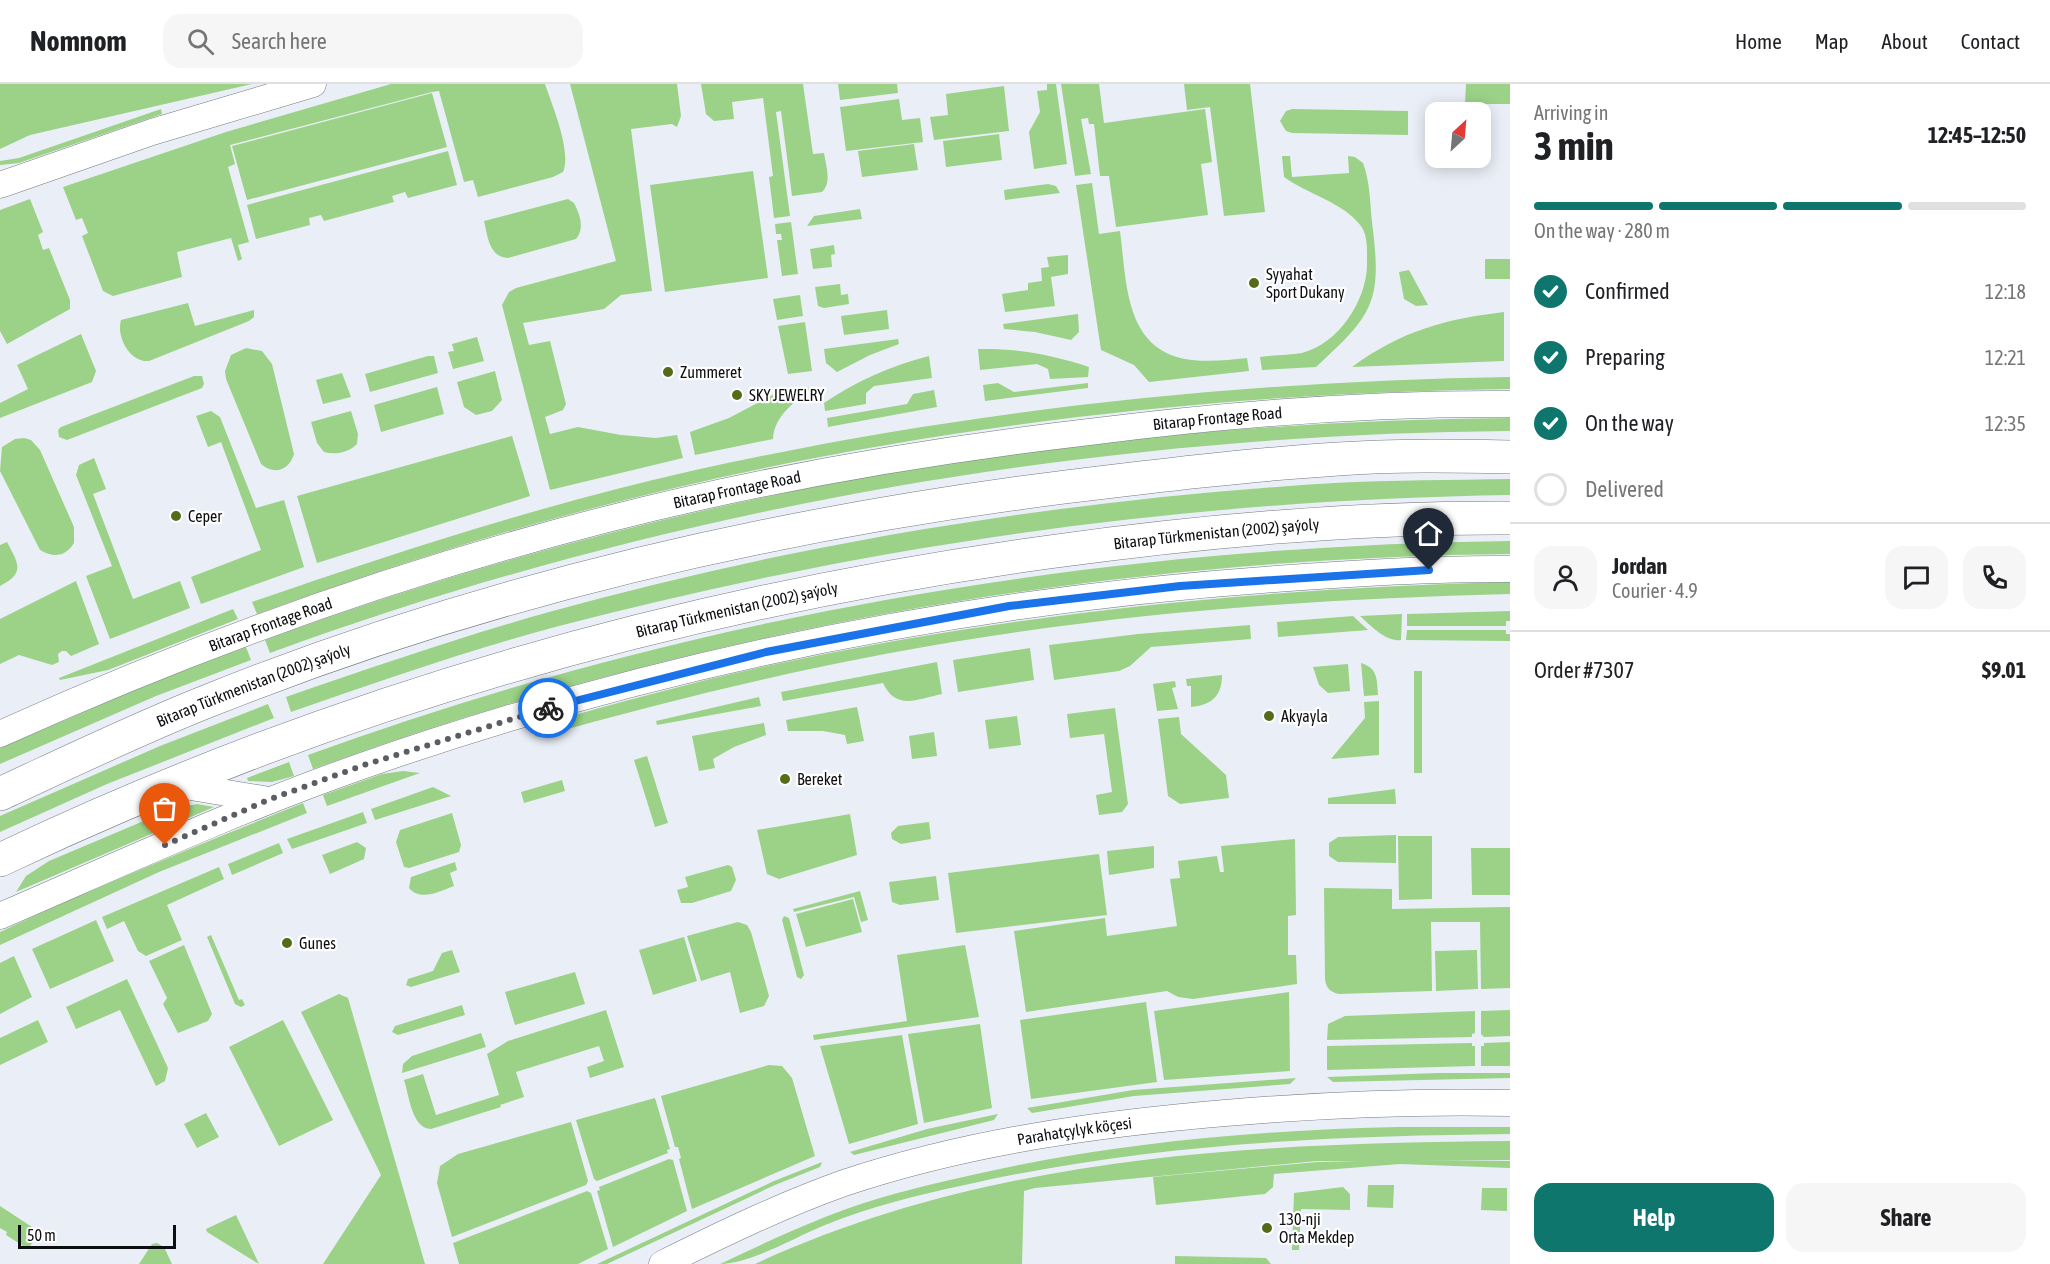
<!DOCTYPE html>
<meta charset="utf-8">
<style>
:root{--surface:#fff;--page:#f6f6f6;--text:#202124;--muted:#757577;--line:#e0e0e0;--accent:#0f766e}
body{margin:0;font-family:"Asap Condensed",sans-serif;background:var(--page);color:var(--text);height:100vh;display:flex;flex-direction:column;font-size:22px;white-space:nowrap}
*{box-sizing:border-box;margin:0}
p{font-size:20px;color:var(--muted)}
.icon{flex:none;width:33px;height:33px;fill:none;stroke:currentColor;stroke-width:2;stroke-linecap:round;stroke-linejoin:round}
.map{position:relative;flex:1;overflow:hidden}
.side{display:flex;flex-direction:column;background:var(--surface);width:540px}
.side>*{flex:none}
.needle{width:39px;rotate:26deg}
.fabs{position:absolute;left:1425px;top:18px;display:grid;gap:12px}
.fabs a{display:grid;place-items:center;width:66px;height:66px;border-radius:12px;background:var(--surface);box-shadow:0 3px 15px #0003;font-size:30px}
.scale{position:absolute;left:18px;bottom:15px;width:158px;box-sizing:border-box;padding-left:6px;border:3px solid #0d0e11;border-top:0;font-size:16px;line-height:21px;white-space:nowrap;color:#0d0e11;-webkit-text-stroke:4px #fff;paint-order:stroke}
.pin{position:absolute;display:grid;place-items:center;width:51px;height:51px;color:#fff;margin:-62px -26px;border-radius:50% 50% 50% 0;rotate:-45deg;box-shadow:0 0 6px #0007}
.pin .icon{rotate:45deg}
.courier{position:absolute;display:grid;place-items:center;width:60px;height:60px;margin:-30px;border:4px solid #1a73e8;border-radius:50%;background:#fff;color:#222;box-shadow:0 2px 8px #0007}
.headline em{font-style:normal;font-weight:700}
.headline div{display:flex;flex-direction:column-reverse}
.headline{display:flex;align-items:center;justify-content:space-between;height:102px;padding:0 24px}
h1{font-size:39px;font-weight:700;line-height:45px}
.bar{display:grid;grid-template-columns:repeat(4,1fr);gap:9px 6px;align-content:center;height:72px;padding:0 24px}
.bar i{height:8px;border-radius:4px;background:var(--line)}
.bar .current{background:var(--accent)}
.bar p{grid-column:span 4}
.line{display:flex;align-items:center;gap:15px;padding:0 24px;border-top:2px solid var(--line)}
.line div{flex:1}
.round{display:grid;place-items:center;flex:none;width:63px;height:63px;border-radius:18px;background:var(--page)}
ol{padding:0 24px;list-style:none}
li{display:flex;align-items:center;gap:18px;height:66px}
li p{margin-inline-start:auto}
li .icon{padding:6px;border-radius:50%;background:var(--accent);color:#fff;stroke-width:4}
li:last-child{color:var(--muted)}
li i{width:33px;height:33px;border:3px solid var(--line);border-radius:50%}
.action{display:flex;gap:12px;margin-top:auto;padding:12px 24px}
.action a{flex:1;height:69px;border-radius:18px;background:var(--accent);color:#fff;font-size:24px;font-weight:700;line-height:69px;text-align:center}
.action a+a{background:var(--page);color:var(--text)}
header{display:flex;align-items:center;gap:36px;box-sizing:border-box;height:84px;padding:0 30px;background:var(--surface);border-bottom:2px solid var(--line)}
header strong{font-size:28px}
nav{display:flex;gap:33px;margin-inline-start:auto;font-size:21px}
.search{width:420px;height:54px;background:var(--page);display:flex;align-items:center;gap:15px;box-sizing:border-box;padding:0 21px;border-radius:18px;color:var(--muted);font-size:22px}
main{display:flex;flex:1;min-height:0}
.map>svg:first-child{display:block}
</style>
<header>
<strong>Nomnom</strong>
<div class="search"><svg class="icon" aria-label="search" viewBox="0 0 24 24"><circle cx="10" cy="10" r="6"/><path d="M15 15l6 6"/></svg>Search here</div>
<nav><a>Home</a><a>Map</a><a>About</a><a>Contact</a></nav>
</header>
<main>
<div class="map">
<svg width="1510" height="1180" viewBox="0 0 1510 1180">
<rect width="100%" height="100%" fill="#eaeff7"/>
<path fill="#9bd287" d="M0 0H252L30 51 0 65Z
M391 0H545C552 21 572 68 563 88L553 93 478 113 473 96 464 98 439 7 432 8 230 61 235 80 228 83 249 158 238 161 242 175 238 177 231 154 177 168 182 193 113 212 103 207 82 152 88 149 82 134 76 136 63 103 226 48Z
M570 0H677L681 32 677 43 672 40 631 45 652 207 621 211 604 225 523 239 529 261 550 257 566 320 563 326 545 333 550 350 578 343 621 351 656 354 677 351 683 374 550 406 502 221 509 208 516 204 616 177Z
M701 0H803L813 70 824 69C826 82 832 99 822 108L792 112 781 27 776 28 790 132 774 134 769 93 773 92 763 14 732 18 734 35 714 37 706 30Z
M838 0H897L898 9 840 16Z
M1047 0H1056L1067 80 1034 85 1029 48 1040 28 1037 7 1047 6Z
M1061 0H1099L1104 39 1205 25 1212 78 1201 80 1208 131 1116 143 1109 92H1100L1094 40H1089L1088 34 1081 35 1091 90 1075 92Z
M1184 0H1250L1265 128 1224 132 1210 23 1187 26Z
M1466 0H1510V20H1465Z
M1004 2 1009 47 934 56 930 33 948 31 946 10Z
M432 9 447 63 247 116 232 62Z
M899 15 902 36 920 34 923 58 846 67 840 23Z
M161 25 162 30 19 79 0 81V77L19 74Z
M1292 25 1408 27V51L1292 49 1286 47 1280 37 1286 27Z
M999 50 1002 76 946 83 943 57Z
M914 60 918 86 862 93 858 67Z
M448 67 457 101 408 114 405 108 392 112 394 118 324 137 321 131 309 134 310 141 256 155 247 121Z
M1282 72H1290L1292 93 1349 89 1348 72 1355 73 1363 79C1370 97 1370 119 1372 138 1382 217 1375 229 1316 283L1262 286 1260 273C1274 271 1288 271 1302 269 1339 260 1368 215 1367 178 1367 167 1368 152 1361 142 1343 118 1307 110 1284 93Z
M753 87 768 194 665 208 650 101Z
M1092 99 1099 150 1120 147C1127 199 1124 268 1192 276 1210 278 1229 276 1247 274L1249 287 1149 298 1134 281 1101 266 1076 101Z
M1048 100 1056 102 1060 109 1005 116 1004 106Z
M30 115 43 148 38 151 43 166 49 164 70 216V225L7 260 0 247V126Z
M568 115 574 119C580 131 585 144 576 155L508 174C489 173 488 153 484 137Z
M860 125 862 135 807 142 814 132Z
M791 138 798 190 782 192 777 156H782L781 150H776L775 140Z
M834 161 835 170 831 171 832 183 813 185 810 165Z
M1068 171V190L1051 193 1055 222 1005 228 1002 210 1028 206V199L1042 197 1041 184 1049 183 1047 173Z
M1485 175H1510V195H1485Z
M1409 186 1428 221 1416 222 1404 215 1399 188Z
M840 200 841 211 848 210 849 220 824 224 818 222 815 203Z
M800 211 803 232 777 236 773 215Z
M188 219 195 242 254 226V233L249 237 149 277C130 279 116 253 121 236Z
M887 226 889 245 844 251 841 232Z
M1504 228V277L1352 283C1401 247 1445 235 1504 228Z
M1078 230 1079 248 1071 256 1035 248 1004 245 1003 240Z
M805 238 812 287 788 290 778 242Z
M81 250 96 287 92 298 0 334V319L28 305 17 281Z
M477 253 484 277 453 285 448 268 454 267 452 260Z
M898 255 899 260 870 271 837 288 826 279 824 265Z
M246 264 262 267 272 280 294 370C289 387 274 391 261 380L226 295 225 287 231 271Z
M978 265C1017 264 1052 271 1089 283L1088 293 1050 295 1048 285 1037 280 980 286Z
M428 272H434L438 289 370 308 365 290Z
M929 272 932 294 874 302 866 309V320L825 327 824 319C857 297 890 282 929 272Z
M495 287 502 316 492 327 476 331 464 323 457 298Z
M342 289 351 313 323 320 316 296Z
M194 292H202L204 300 202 304 67 356 59 353 58 346 61 343Z
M1510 293V305C1183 309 853 351 538 439 443 465 350 497 257 530L252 518C396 468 542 421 691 387 960 327 1235 297 1510 293Z
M998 299 1014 308 1088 299V304L985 317 983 301Z
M437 303 444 330 381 348 374 321Z
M814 303C797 316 774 331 773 355L695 371 690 348 729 334 780 307Z
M934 306 937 323 828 343 827 334 907 320 913 310Z
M211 327 220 333 256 424 284 416 304 483 201 520 191 493 261 466 221 358 208 363 196 332Z
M351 327 358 350 357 360C348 369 335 371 324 368L317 359 311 338Z
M1510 334V347C1092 350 663 425 270 569L265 556C661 410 1088 337 1510 334Z
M512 352 530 412 317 479 297 412Z
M24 354 31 356 40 366 74 443V459C65 473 54 474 40 466L0 387 2 363 15 355Z
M94 374 106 405 93 410 133 515 180 497 190 524 110 555 86 492 112 482 76 391 79 381Z
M1510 395V411C1185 416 874 460 559 542 468 566 380 597 291 628L286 613C373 583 460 553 549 528 804 457 1070 415 1334 399 1393 396 1452 396 1510 395Z
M1510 457V470C1105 474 693 546 313 685L308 671C692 531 1102 462 1510 457Z
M7 458C18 479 26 489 0 502V461Z
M76 497 99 560 71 572 66 567H62L58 570 59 578 52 581 19 571 0 580V535Z
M1510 498V510C1301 515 1091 531 885 570 768 592 653 621 539 653L535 652 538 645 549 638C622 618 696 597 771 581 1015 529 1262 504 1510 498Z
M233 525 238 535 108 586 60 596 59 594Z
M1510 527V537H1506V542H1407V530Z
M1402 530 1401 556C1386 558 1371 542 1360 532Z
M1353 532 1368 546 1278 553 1277 538Z
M1250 541 1251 555 1151 563 1130 582 1119 587 1054 596 1049 561 1138 550Z
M1407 546H1506V550H1510V557L1406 556Z
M246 563 251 576 156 612 0 680V664L151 599Z
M1030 564 1034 596 958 608 953 576Z
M937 578 942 610C917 615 896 627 883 599L783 617 781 608Z
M1361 579C1378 584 1377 596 1378 611L1364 612Z
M1348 580 1350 607 1328 609 1319 601 1313 583Z
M1414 587H1422V689H1414Z
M1222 591C1222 613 1211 621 1191 623V602H1187L1186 595Z
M1175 597 1176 603 1172 604 1178 625 1157 627 1153 600Z
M759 613 761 622 657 641 656 637Z
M1379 617V671L1331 675 1365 634 1364 618Z
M268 620 274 634 107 700 0 748V732L160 662Z
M857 623 864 657 847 660 845 651 823 647H788L786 636Z
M1115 624 1128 720 1122 728 1099 731 1096 711 1112 708 1104 650 1070 654 1067 630Z
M1017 632 1021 661 989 665 985 636Z
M1179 633 1181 650 1226 691 1229 714 1180 720 1168 712 1158 635Z
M764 639 766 651 734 663 713 675 715 684 699 687 692 652Z
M934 648 937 672 912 675 909 652Z
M647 672 668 739 655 743 634 676Z
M289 678 294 692 272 698 248 697 247 694Z
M403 687 420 689 327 722 323 711 382 690Z
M562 696 565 707 524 719 521 708Z
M433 703 451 712 375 736 371 725Z
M1395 705 1396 720H1328V714Z
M303 719 307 729 159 788 0 861V848C99 801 201 760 303 719Z
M197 720 214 723 16 808 26 792 49 777 172 725Z
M363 728 367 739 292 765 287 755Z
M452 729 461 761 459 768 409 784 404 783 396 758 400 746Z
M850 730 857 771 779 795 767 790 757 746Z
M929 738 931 755 901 760 892 755 891 749 898 742Z
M1396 751V779L1338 778 1329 772V759L1338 753Z
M1398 752H1432V815L1399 816Z
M1295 755 1296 831 1288 832V871H1296L1297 900 1193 915 1178 913 1167 907 1026 928 1014 847 1105 834 1107 852 1177 842 1170 795 1180 794 1178 777 1217 772 1220 788H1224L1221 762Z
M357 758 366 764 364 775 330 790 322 771Z
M279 759 283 769 232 791 228 780Z
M1154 762V784L1109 791 1107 767Z
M1471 764H1510V811H1472Z
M1099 770 1107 831 956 849 948 789Z
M455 778 457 786 450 789 454 802C440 807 421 818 409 804L411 793Z
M728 781 732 783 736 796 731 807 692 819H681L677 806 688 803 685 793Z
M219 783 224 795 167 821 182 856 146 872 138 867 124 837 107 845 102 833Z
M936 792 939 816 900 821 892 818 889 798Z
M1324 804 1392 805V825L1510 823V904L1481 905 1480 838H1431L1432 907 1339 910C1330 908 1326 904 1325 895Z
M860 807 868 836 861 838 854 813 794 828 793 825Z
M853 815 862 848 806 863 796 830Z
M784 832 789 834 804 891 801 895 797 893 782 836Z
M96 836 114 877 50 905 32 865Z
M738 838 747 841 751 848 769 912 764 922 740 929 730 888 701 897 687 852Z
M211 851 239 916 242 915 245 921 241 923 235 920 207 853Z
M684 853 697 897 653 911 639 866Z
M184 861 212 930 208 937 178 949 163 920 167 914 149 877Z
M965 861 979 933 814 956 813 951 907 937 897 871Z
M452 866 460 888 411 903 406 901 408 895 433 887 442 869Z
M1477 866 1478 905 1436 907 1435 867Z
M14 872 32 913 0 930V879Z
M575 888 585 920 515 941 505 908Z
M127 895 168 984 165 997 156 1002 120 926 76 945 66 923Z
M1289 908 1290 987 1164 996 1154 927Z
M339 910 348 914 425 1180H323L381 1091 301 928Z
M1146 918 1157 998 1031 1015 1020 936Z
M462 921 465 931 398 951 392 948 395 942Z
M606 926 624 983 590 994 587 983 604 977 599 962 516 988 524 1013 500 1021 501 1023 431 1045C412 1045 409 1011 404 996L423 990 436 1031 499 1011 487 970 508 957Z
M1510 926V952L1484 953 1481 950V927Z
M1475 927V949L1472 950V953L1327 956 1328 940 1345 932Z
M38 936 48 958 0 981V954Z
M283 936 333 1036 279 1062 229 963Z
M980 940 992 1024 924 1039 908 950Z
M481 949 486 963 402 989 403 980 412 972Z
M902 951 918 1040 849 1060 820 962Z
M1510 958V982H1481V962H1484V959Z
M1472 959V962H1475V982L1327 986V962Z
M769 981 782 982 792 994 815 1072 692 1125 679 1075 681 1074 678 1063H675L661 1012Z
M1437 989H1510V994L1333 998 1327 993Z
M1296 994 1290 1000 1134 1012 1032 1029 1027 1024 1133 1006Z
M655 1014 670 1065 667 1066 668 1069 597 1097 594 1095 576 1036Z
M206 1029 219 1053 197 1064 184 1040Z
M998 1030 994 1036 854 1071 850 1068 927 1045Z
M571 1038 588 1097 586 1101 452 1153 437 1099 440 1082 458 1070Z
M1400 1043H1510V1050C1326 1052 1145 1060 965 1101 917 1111 870 1123 825 1141 795 1153 751 1180 720 1180 762 1160 805 1140 849 1124 889 1110 931 1100 972 1091 1112 1059 1257 1046 1400 1043Z
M1510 1057V1076L1317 1077 1035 1104 1024 1107 1022 1180H755C990 1071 1255 1059 1510 1057Z
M669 1075 673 1076 687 1127 613 1163 597 1107 600 1106 599 1103Z
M1401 1076 1510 1077V1084L1400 1080 1274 1090 1273 1103 1265 1110 1156 1121 1153 1093 1317 1078Z
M822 1078 820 1083 775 1101 607 1180H597L774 1097Z
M1368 1101H1394L1393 1124 1367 1123Z
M1343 1103 1350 1110V1126L1301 1125 1299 1166H1292L1294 1109Z
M1482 1104H1507V1127L1481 1126Z
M587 1107 591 1109 608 1165 578 1180H459L453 1159Z
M0 1122 32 1143 26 1153 33 1158 28 1165 6 1151 7 1148 0 1144Z
M236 1131 259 1180 207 1148 206 1145Z
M157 1159 164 1163 172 1180H139L152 1160Z
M1175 1172 1266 1174 1271 1180H1175Z"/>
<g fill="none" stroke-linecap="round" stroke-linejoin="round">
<defs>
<g id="street">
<path d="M0 101 152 48 313 0"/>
<path id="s1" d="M0 650C194 562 398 489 604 436 763 395 926 367 1089 348 1229 330 1369 319 1510 320"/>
<path d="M173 700 269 716"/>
<path d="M0 832C120 780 239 725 362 682 656 579 965 517 1275 495 1353 489 1431 484 1510 485"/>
<path id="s2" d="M662 1180C720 1151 782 1121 844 1099 967 1058 1096 1040 1225 1029 1320 1021 1415 1017 1510 1019"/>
</g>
<g id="primary">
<path id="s3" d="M0 710C69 678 137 645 208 617 482 507 772 440 1065 403 1155 392 1246 381 1338 375 1395 371 1453 372 1510 373"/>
<path id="s4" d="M0 776C332 618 685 518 1049 468 1201 447 1356 433 1510 434"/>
</g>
</defs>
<use href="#street" stroke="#757980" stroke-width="27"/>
<use href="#primary" stroke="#757980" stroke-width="34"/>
<use href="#street" stroke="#fff" stroke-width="26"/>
<use href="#primary" stroke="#fff" stroke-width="33"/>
</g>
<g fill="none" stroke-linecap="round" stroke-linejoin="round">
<path stroke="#5a5d62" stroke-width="6" stroke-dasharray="0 10.8" d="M165 761 268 716 364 681 548 624"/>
<path stroke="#1a73e8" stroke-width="8" d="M548 624 766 568 1009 522 1180 502 1429 486"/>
</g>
<g fill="#546b1a" stroke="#fff" stroke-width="2">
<circle cx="1254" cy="199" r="6"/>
<circle cx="668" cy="288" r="6"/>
<circle cx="737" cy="311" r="6"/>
<circle cx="176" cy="432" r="6"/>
<circle cx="1269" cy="632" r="6"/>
<circle cx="785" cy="695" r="6"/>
<circle cx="287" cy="859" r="6"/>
<circle cx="1267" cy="1144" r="6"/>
</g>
<g text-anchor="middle" stroke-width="4.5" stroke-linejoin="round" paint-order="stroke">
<g font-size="16" fill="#0d0e11" stroke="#fff" text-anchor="start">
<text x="1266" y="196">Syyahat<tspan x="1266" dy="18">Sport Dukany</tspan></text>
<text x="680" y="294">Zummeret</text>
<text x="749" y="317">SKY JEWELRY</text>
<text x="188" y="438">Ceper</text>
<text x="1281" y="638">Akyayla</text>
<text x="797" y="701">Bereket</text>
<text x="299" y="865">Gunes</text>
<text x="1279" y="1141">130-nji<tspan x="1279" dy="18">Orta Mekdep</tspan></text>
</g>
<g font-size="16" fill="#0d0e11" stroke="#fff">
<text dy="6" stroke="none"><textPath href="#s1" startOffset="1264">Bitarap Frontage Road</textPath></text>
<text dy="6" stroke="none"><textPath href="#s1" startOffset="778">Bitarap Frontage Road</textPath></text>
<text dy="6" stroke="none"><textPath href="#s4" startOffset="1266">Bitarap Türkmenistan (2002) şaýoly</textPath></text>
<text dy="6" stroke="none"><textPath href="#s4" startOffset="780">Bitarap Türkmenistan (2002) şaýoly</textPath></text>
<text dy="6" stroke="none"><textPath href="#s1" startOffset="292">Bitarap Frontage Road</textPath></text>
<text dy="6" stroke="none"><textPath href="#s3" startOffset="276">Bitarap Türkmenistan (2002) şaýoly</textPath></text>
<text dy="6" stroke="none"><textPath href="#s2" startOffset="436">Parahatçylyk köçesi</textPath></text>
</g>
</g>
</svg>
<div class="fabs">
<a><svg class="needle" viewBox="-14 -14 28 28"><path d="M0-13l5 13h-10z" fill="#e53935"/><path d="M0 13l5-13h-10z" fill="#757577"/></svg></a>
</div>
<div class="scale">50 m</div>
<div class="pin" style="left:165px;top:761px;background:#ea580c"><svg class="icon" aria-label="bag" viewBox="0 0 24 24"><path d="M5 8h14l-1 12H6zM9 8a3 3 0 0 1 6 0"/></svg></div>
<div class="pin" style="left:1429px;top:486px;background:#1f2937"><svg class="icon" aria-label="home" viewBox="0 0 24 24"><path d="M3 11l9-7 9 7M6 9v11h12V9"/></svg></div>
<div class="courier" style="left:548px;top:624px"><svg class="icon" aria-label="bike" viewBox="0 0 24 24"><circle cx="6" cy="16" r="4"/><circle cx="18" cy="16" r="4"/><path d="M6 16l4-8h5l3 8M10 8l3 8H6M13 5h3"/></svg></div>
</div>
<section class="side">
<div class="headline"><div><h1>3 min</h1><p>Arriving in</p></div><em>12:45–12:50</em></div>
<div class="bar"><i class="current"></i><i class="current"></i><i class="current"></i><i></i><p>On the way · 280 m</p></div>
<ol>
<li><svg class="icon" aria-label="check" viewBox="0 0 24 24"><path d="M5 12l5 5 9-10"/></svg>Confirmed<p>12:18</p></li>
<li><svg class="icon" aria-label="check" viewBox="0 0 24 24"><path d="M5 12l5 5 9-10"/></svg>Preparing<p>12:21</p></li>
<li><svg class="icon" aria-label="check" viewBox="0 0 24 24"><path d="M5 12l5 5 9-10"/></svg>On the way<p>12:35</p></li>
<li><i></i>Delivered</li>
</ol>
<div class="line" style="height:108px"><a class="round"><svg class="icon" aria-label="person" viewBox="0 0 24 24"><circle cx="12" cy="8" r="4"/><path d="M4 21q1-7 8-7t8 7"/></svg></a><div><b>Jordan</b><p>Courier · 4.9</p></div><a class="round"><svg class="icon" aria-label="chat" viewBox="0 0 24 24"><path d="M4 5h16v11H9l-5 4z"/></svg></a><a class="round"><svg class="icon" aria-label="phone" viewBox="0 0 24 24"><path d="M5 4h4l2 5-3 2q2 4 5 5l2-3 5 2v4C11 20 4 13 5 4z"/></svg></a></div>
<div class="line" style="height:78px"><div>Order #7307</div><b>$9.01</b></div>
<div class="action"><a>Help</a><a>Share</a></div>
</section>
</main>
